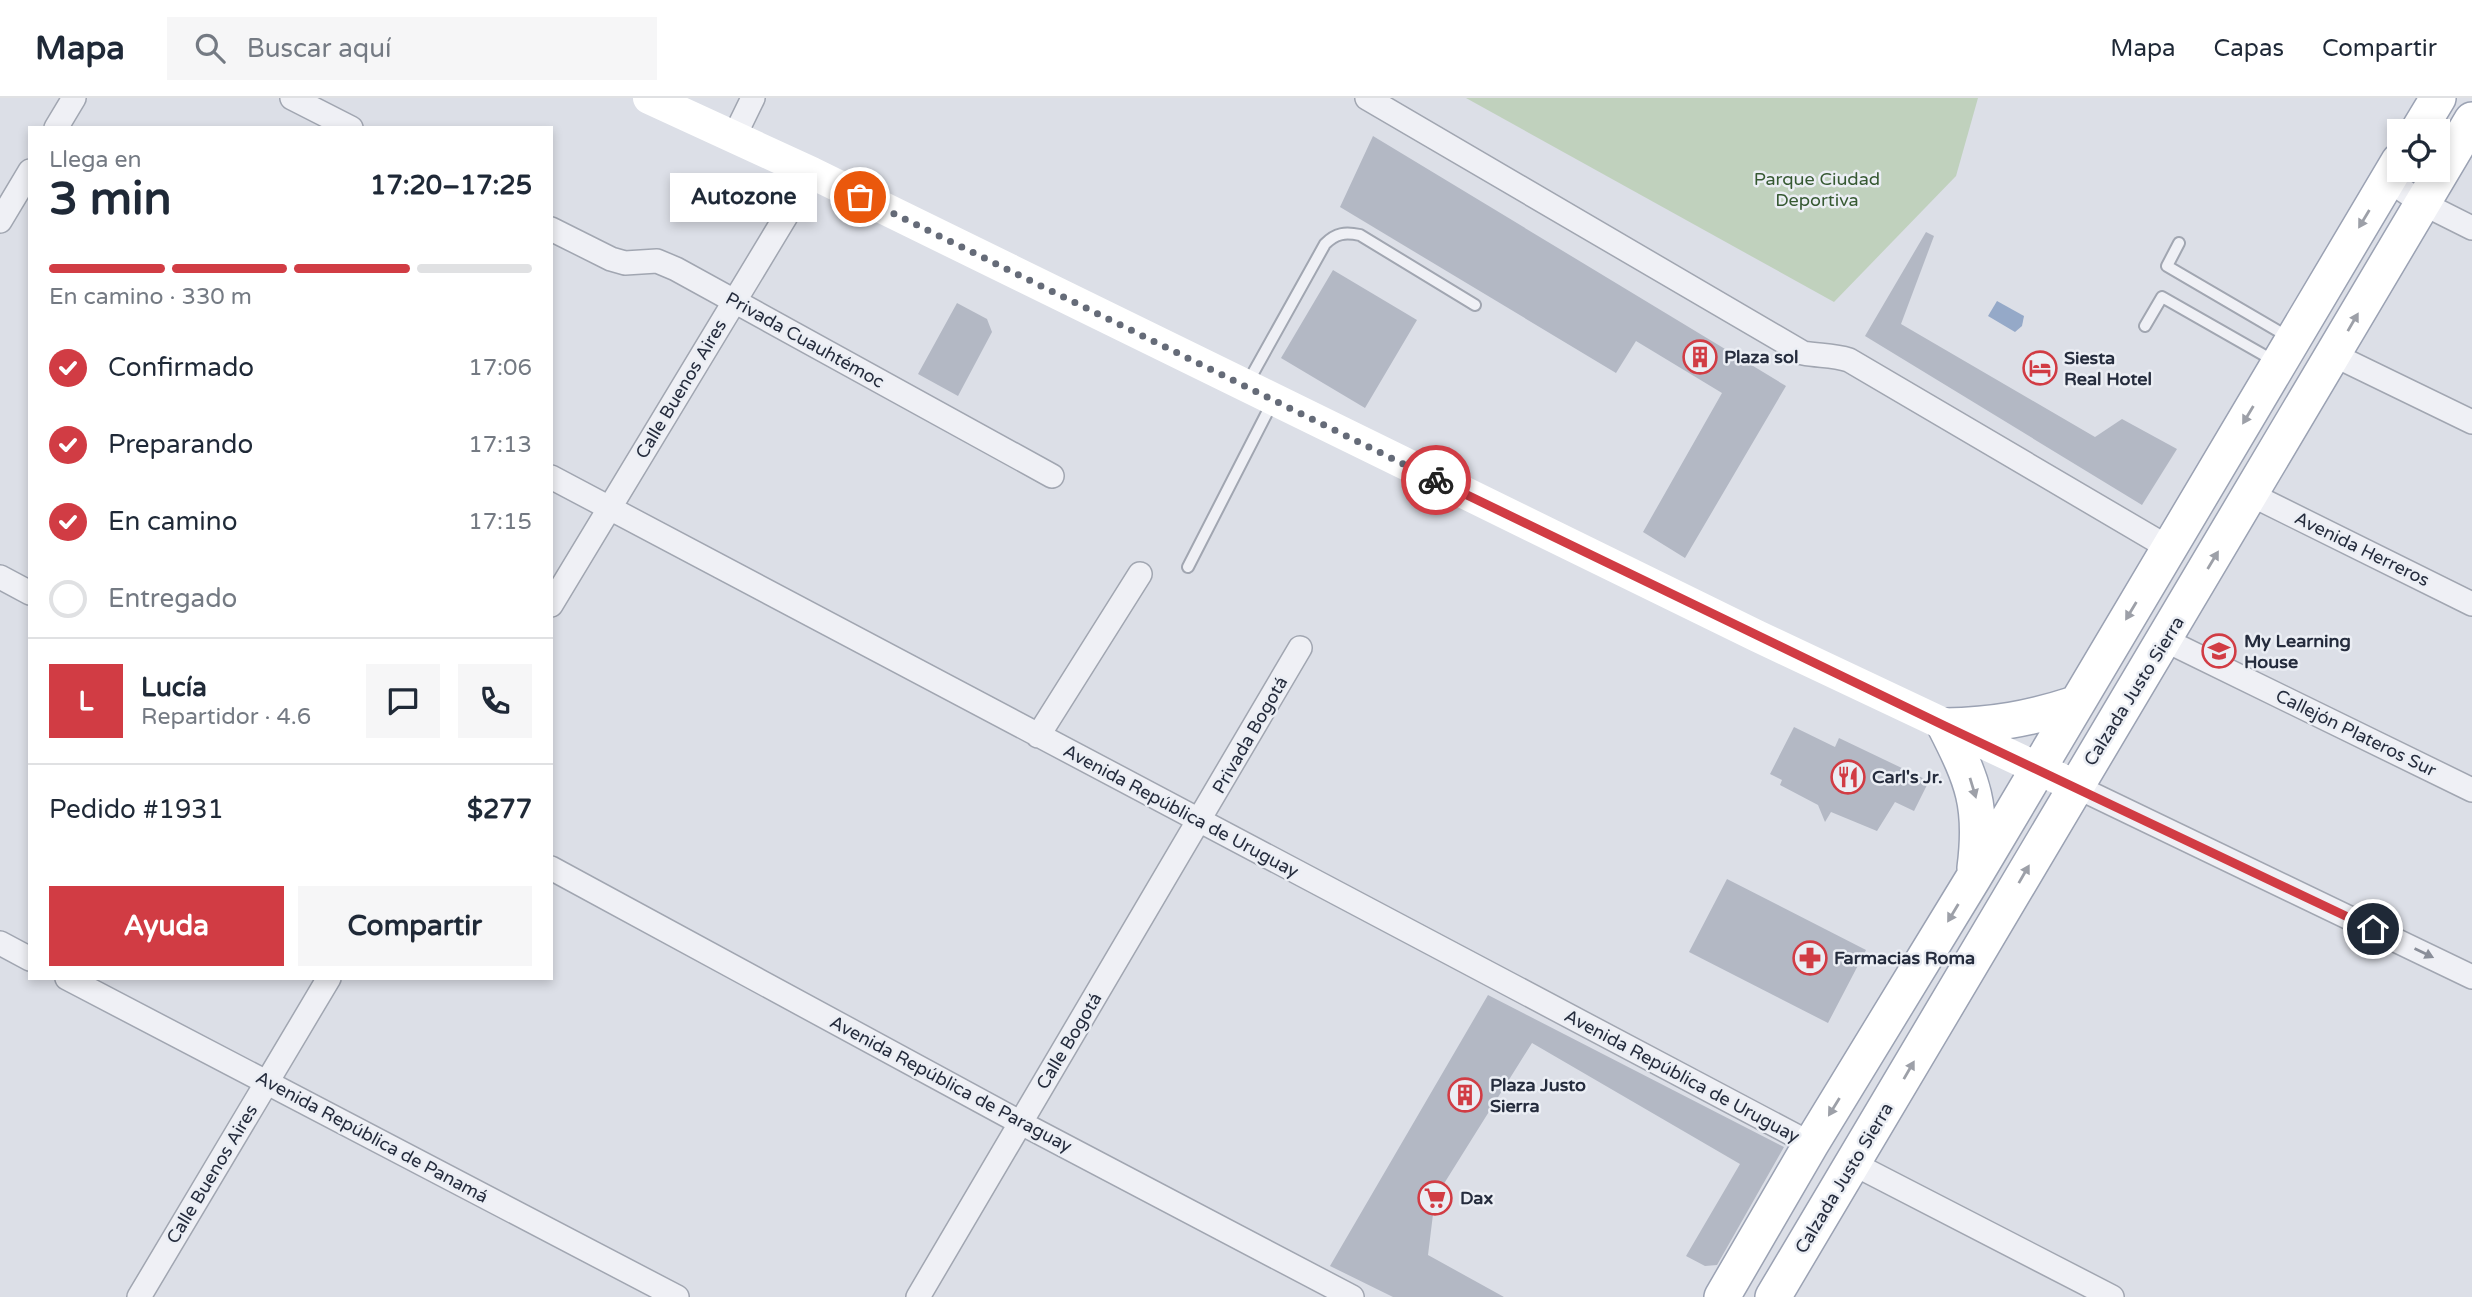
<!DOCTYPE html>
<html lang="es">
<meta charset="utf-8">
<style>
:root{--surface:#fff;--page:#f6f6f7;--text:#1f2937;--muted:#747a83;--line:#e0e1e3;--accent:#d13c44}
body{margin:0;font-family:"Varela Round",sans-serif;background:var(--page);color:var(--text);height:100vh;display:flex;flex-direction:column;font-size:26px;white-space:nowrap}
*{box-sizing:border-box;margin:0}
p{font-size:23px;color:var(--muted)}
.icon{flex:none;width:38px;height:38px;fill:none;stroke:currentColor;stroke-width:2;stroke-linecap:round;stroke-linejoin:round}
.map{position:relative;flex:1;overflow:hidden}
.drawer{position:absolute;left:28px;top:28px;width:525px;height:854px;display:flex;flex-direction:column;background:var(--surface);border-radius:0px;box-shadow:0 4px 10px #0003}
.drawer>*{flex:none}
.buttons{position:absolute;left:2387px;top:21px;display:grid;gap:14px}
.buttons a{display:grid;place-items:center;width:63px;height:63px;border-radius:0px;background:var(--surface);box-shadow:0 4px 10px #0003;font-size:35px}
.pin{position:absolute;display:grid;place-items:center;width:60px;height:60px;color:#fff;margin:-30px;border:4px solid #fff;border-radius:50%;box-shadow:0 2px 7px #0007}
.courier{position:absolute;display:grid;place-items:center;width:70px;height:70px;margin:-35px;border:5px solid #d13c44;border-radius:50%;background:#fff;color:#222;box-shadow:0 2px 9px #0007}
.bubble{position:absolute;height:49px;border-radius:0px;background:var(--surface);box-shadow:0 4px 10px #0003;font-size:23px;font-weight:800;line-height:49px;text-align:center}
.head em{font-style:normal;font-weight:800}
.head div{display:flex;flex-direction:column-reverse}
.head{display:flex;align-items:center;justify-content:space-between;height:119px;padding:0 21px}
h1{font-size:46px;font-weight:800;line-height:52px}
.bar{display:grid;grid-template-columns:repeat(4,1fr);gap:10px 7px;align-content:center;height:84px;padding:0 21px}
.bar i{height:9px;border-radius:5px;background:var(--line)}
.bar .on{background:var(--accent)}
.bar p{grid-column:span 4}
.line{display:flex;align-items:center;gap:18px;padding:0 21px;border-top:2px solid var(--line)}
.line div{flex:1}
.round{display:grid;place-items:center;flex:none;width:74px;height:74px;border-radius:0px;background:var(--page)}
ol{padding:0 21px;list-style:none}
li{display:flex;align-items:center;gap:21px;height:77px}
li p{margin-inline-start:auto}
li .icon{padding:7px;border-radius:50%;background:var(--accent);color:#fff;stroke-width:4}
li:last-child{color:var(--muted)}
li i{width:38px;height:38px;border:4px solid var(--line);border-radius:50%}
.action{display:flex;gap:14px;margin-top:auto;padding:14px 21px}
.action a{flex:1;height:80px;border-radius:0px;background:var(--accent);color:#fff;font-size:28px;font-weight:800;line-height:80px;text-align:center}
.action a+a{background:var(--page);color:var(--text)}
header{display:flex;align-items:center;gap:42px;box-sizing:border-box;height:98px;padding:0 35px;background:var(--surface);border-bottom:2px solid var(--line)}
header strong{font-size:33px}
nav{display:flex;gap:38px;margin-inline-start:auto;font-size:24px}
.search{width:490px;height:63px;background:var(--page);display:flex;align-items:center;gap:18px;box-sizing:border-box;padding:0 24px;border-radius:0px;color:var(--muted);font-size:26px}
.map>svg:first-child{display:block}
</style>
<header>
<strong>Mapa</strong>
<div class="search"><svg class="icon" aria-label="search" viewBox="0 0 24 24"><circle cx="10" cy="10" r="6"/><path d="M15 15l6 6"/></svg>Buscar aquí</div>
<nav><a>Mapa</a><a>Capas</a><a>Compartir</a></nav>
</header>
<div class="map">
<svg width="2472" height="1199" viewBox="0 0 2472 1199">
<rect width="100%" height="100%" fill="#dcdfe7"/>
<path fill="#c0d1bd" d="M1466 0H1978L1956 78 1834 204Z"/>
<path fill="#95a9c8" d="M1997 203 2024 218 2022 228 2015 234 1988 218Z"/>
<path fill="#b3b8c4" d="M1373 38 1786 288 1685 460 1643 434 1722 295 1636 243 1616 275 1340 109Z
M1926 134 1934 138 1901 226 2095 339 2122 321 2177 351 2142 407 1865 238Z
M1333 172 1417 222 1365 310 1281 260Z
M957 205 987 221 992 234 958 298 918 276Z
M1794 629 1835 649 1839 640 1929 683 1914 713 1895 704 1877 733 1831 714 1825 724 1818 707 1780 687 1782 682 1770 676Z
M1727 781 1866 852 1828 925 1689 854Z
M1488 897 1784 1049 1717 1167 1705 1168 1686 1158 1740 1066 1532 945 1435 1100 1428 1157 1504 1199H1393L1330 1168Z"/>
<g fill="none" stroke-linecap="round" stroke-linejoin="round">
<defs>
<path id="service" d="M2179 145 2167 168 2290 240
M2145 228 2162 199 2276 264
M1247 286 1325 146C1336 135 1345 134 1360 137L1475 207
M1188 469 1273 303"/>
<path id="minor" d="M292 0 351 30
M1367 0 1803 255C1819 258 1833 257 1849 262L2169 450
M56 30 74 0
M733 41 753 0
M2388 82 2422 105 2472 130
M0 123 30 73
M551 131 611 161 625 165 657 163 676 171 1052 378
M2334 257 2472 324
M551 379 1811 1046
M2252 397 2472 506
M0 479 30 495
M551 507 812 75
M2165 542 2472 692
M1038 638 1140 476
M2075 688 2472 879
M551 770 1021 1025 1352 1199
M0 845 30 861
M67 880 677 1199
M1854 1066 2112 1199
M139 1199 329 880
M918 1199 1300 550"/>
<path id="primary" d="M2418 33 2438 0
M1975 770C1983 708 1973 683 1945 628 1993 627 2029 621 2075 606
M1722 1199 1811 1046 1974 779 2399 63
M1773 1199C2008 808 2238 414 2472 22"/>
</defs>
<use href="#service" stroke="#a1a6b1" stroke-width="14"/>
<use href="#minor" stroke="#a1a6b1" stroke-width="26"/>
<use href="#primary" stroke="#9ba2b3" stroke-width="38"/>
<use href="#service" stroke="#eff0f5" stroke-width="10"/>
<use href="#minor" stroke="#eff0f5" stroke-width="23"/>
<path stroke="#fff" stroke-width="32" d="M649 0 812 75 1757 538 2075 688"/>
<use href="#primary" stroke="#fff" stroke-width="35"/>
</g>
<defs><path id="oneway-solid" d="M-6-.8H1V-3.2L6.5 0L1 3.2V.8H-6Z" transform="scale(1.75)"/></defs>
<g fill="#9da0a8">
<use href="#oneway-solid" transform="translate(2364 121) rotate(121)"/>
<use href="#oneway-solid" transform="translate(2353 224) rotate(-60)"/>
<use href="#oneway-solid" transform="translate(2248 317) rotate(121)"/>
<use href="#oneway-solid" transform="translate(2213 462) rotate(-59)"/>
<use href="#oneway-solid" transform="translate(2131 513) rotate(121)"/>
<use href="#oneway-solid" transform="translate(1973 690) rotate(73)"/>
<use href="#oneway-solid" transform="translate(2024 776) rotate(-60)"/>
<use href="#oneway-solid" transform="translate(1953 815) rotate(121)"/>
<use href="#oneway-solid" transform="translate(1909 972) rotate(-60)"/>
<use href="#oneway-solid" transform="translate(1834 1009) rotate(122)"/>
</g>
<use fill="#8a8e99" href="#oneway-solid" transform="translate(2424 855) rotate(26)"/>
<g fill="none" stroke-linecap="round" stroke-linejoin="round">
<path stroke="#656b78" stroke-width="7" stroke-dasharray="0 12.6" d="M860 99 1436 382"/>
<path stroke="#d13c44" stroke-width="9" d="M1436 382 1945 628 2373 831"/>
</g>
<defs>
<symbol id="building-ring" viewBox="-11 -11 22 22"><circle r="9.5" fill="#ebeef4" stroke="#d13c44" stroke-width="1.5"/><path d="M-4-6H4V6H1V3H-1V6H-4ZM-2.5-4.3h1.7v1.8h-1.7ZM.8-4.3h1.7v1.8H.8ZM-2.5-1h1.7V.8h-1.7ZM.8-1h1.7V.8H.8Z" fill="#d13c44"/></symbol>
<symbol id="hotel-ring" viewBox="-11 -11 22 22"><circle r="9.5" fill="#ebeef4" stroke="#d13c44" stroke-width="1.5"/><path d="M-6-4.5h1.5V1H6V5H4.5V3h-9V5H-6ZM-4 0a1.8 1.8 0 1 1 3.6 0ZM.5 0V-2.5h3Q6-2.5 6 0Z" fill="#d13c44"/></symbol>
<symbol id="school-ring" viewBox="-11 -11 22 22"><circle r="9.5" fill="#ebeef4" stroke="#d13c44" stroke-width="1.5"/><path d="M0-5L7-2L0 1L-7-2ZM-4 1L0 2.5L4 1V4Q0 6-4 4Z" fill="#d13c44"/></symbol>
<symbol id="restaurant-ring" viewBox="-11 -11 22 22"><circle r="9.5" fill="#ebeef4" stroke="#d13c44" stroke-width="1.5"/><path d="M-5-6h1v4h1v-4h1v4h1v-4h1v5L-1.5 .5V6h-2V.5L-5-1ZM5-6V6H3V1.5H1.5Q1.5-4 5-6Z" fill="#d13c44"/></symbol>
<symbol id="pharmacy-ring" viewBox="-11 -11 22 22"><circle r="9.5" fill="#ebeef4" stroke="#d13c44" stroke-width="1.5"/><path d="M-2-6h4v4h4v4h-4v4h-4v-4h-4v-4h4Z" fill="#d13c44"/></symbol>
<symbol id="supermarket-ring" viewBox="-11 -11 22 22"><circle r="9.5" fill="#ebeef4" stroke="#d13c44" stroke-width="1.5"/><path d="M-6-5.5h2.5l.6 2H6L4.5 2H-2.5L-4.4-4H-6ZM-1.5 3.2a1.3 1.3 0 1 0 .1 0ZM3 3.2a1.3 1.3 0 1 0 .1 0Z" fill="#d13c44"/></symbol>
</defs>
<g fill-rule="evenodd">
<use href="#building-ring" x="1681" y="240" width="38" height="38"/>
<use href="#hotel-ring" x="2021" y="251" width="38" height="38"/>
<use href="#school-ring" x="2200" y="534" width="38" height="38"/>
<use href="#restaurant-ring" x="1829" y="660" width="38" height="38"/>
<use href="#pharmacy-ring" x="1791" y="841" width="38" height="38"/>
<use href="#building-ring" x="1446" y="978" width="38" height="38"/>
<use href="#supermarket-ring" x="1416" y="1081" width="38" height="38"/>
</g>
<g text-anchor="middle" stroke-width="5" stroke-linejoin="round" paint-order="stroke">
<g font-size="18" fill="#365932" stroke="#ebeef4">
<text x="1817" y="87">Parque Ciudad<tspan x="1817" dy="21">Deportiva</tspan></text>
</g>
<g font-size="18" fill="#252c3d" stroke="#ebeef4">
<text transform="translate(805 242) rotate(29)" y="6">Privada Cuauhtémoc</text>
<text transform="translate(681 291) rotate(-59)" y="6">Calle Buenos Aires</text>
<text transform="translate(2362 451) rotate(26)" y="6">Avenida Herreros</text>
<text transform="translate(2134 593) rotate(-58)" y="6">Calzada Justo Sierra</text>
<text transform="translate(2356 635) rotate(26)" y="6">Callejón Plateros Sur</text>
<text transform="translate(1250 637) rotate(-60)" y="6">Privada Bogotá</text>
<text transform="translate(1181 713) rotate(28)" y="6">Avenida República de Uruguay</text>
<text transform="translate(1069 943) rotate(-59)" y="6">Calle Bogotá</text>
<text transform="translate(1682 978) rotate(28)" y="6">Avenida República de Uruguay</text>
<text transform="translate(951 986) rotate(28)" y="6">Avenida República de Paraguay</text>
<text transform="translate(372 1039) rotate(28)" y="6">Avenida República de Panamá</text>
<text transform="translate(212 1076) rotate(-59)" y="6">Calle Buenos Aires</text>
<text transform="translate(1844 1080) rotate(-59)" y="6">Calzada Justo Sierra</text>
</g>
<g font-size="18" font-weight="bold" fill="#252c3d" stroke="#ebeef4" text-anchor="start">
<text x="1724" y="265">Plaza sol</text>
<text x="2064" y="266">Siesta<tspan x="2064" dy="21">Real Hotel</tspan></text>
<text x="2244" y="549">My Learning<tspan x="2244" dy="21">House</tspan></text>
<text x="1872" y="685">Carl's Jr.</text>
<text x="1834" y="866">Farmacias Roma</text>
<text x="1490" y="993">Plaza Justo<tspan x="1490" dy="21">Sierra</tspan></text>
<text x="1460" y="1106">Dax</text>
</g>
</g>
</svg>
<div class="buttons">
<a><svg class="icon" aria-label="locate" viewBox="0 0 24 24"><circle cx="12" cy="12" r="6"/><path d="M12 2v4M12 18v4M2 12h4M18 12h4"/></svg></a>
</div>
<div class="pin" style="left:860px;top:99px;background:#ea580c"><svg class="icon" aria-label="bag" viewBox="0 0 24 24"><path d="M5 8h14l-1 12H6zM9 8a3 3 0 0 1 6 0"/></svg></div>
<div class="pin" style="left:2373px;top:831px;background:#1f2937"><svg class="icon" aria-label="home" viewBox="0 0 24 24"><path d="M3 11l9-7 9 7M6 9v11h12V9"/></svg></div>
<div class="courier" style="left:1436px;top:382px"><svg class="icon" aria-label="bike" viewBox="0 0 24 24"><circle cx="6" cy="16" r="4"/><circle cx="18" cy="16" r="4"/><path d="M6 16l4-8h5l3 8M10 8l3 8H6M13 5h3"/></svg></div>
<div class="bubble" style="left:670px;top:75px;width:147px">Autozone</div>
<section class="drawer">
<div class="head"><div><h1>3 min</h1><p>Llega en</p></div><em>17:20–17:25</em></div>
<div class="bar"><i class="on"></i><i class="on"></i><i class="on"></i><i></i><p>En camino · 330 m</p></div>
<ol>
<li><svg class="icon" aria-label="check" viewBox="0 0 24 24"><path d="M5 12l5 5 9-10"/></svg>Confirmado<p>17:06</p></li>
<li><svg class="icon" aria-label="check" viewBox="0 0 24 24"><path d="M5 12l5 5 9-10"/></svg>Preparando<p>17:13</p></li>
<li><svg class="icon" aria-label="check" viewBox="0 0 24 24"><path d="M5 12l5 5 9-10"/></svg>En camino<p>17:15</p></li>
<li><i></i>Entregado</li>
</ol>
<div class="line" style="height:126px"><b class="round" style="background:var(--accent);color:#fff">L</b><div><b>Lucía</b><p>Repartidor · 4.6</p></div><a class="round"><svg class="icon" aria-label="chat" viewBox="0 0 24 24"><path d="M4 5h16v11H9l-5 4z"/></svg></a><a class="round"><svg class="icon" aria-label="phone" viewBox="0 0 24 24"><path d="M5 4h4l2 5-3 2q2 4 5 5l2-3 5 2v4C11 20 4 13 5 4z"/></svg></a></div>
<div class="line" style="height:91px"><div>Pedido #1931</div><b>$277</b></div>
<div class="action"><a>Ayuda</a><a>Compartir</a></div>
</section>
</div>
